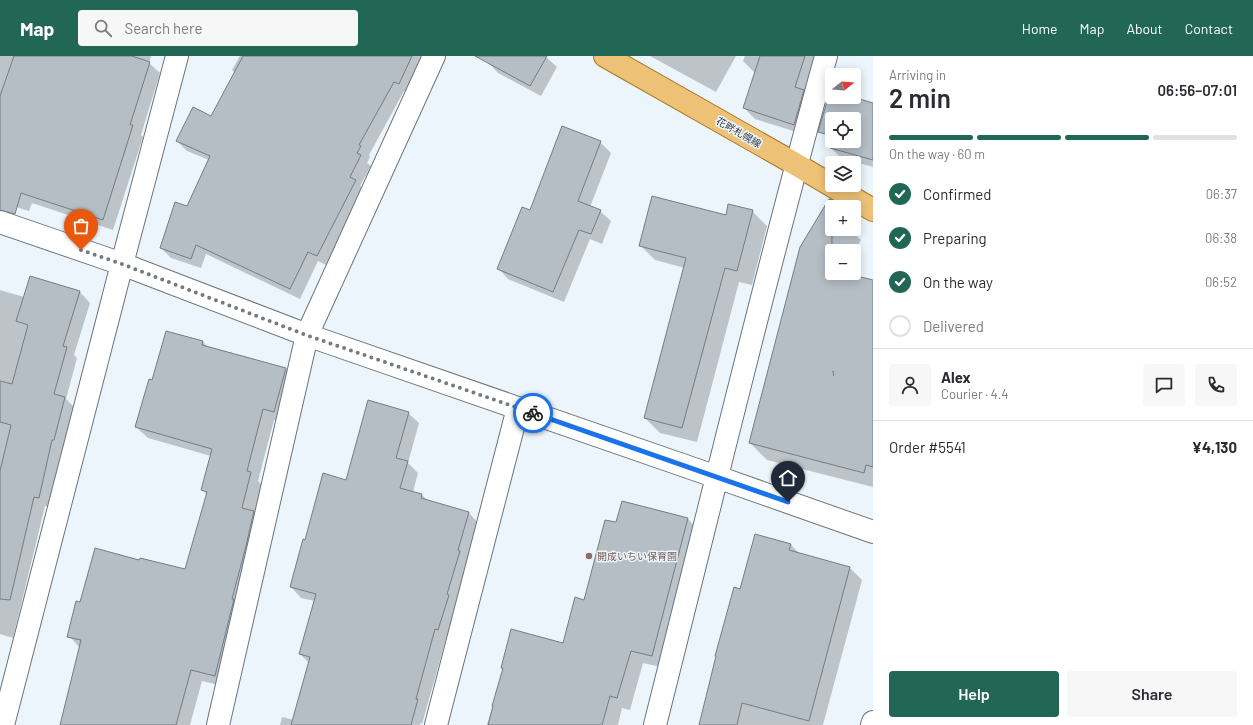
<!DOCTYPE html>
<meta charset="utf-8">
<style>
:root{--surface:#fff;--page:#f7f7f7;--text:#2b2b33;--muted:#7c7c81;--line:#e1e1e2;--accent:#226656}
body{margin:0;font-family:Barlow,"Noto Sans JP",sans-serif;background:var(--page);color:var(--text);height:100vh;display:flex;flex-direction:column;font-size:15px;white-space:nowrap}
*{box-sizing:border-box;margin:0}
p{font-size:13px;color:var(--muted)}
.icon{flex:none;width:22px;height:22px;fill:none;stroke:currentColor;stroke-width:2;stroke-linecap:round;stroke-linejoin:round}
.map{position:relative;flex:1;overflow:hidden}
.side{display:flex;flex-direction:column;background:var(--surface);width:380px}
.side>*{flex:none}
.needle{width:26px;rotate:73deg}
.fabs{position:absolute;left:825px;top:12px;display:grid;gap:8px}
.fabs a{display:grid;place-items:center;width:36px;height:36px;border-radius:4px;background:var(--surface);box-shadow:0 2px 10px #0003;font-size:20px}
.pin{position:absolute;display:grid;place-items:center;width:34px;height:34px;color:#fff;margin:-41px -17px;border-radius:50% 50% 50% 0;rotate:-45deg;box-shadow:0 0 4px #0007}
.pin .icon{rotate:45deg}
.courier{position:absolute;display:grid;place-items:center;width:40px;height:40px;margin:-20px;border:3px solid #1a73e8;border-radius:50%;background:#fff;color:#222;box-shadow:0 1px 5px #0007}
.overview em{font-style:normal;font-weight:600}
.overview div{display:flex;flex-direction:column-reverse}
.overview{display:flex;align-items:center;justify-content:space-between;height:68px;padding:0 16px}
h1{font-size:26px;font-weight:600;line-height:30px}
.bar{display:grid;grid-template-columns:repeat(4,1fr);gap:6px 4px;align-content:center;height:48px;padding:0 16px}
.bar i{height:5px;border-radius:3px;background:var(--line)}
.bar .active{background:var(--accent)}
.bar p{grid-column:span 4}
.line{display:flex;align-items:center;gap:10px;padding:0 16px;border-top:1px solid var(--line)}
.line div{flex:1}
.round{display:grid;place-items:center;flex:none;width:42px;height:42px;border-radius:4px;background:var(--page)}
ol{padding:0 16px;list-style:none}
li{display:flex;align-items:center;gap:12px;height:44px}
li p{margin-inline-start:auto}
li .icon{padding:4px;border-radius:50%;background:var(--accent);color:#fff;stroke-width:4}
li:last-child{color:var(--muted)}
li i{width:22px;height:22px;border:2px solid var(--line);border-radius:50%}
.action{display:flex;gap:8px;margin-top:auto;padding:8px 16px}
.action a{flex:1;height:46px;border-radius:4px;background:var(--accent);color:#fff;font-size:16px;font-weight:600;line-height:46px;text-align:center}
.action a+a{background:var(--page);color:var(--text)}
header{display:flex;align-items:center;gap:24px;box-sizing:border-box;height:56px;padding:0 20px;background:var(--accent);color:#fff}
header strong{font-size:19px}
nav{display:flex;gap:22px;margin-inline-start:auto;font-size:14px}
.search{width:280px;height:36px;background:var(--page);display:flex;align-items:center;gap:10px;box-sizing:border-box;padding:0 14px;border-radius:4px;color:var(--muted);font-size:15px}
main{display:flex;flex:1;min-height:0}
.map>svg:first-child{display:block}
</style>
<header>
<strong>Map</strong>
<div class="search"><svg class="icon" aria-label="search" viewBox="0 0 24 24"><circle cx="10" cy="10" r="6"/><path d="M15 15l6 6"/></svg>Search here</div>
<nav><a>Home</a><a>Map</a><a>About</a><a>Contact</a></nav>
</header>
<main>
<div class="map">
<svg width="873" height="669" viewBox="0 0 873 669">
<rect width="100%" height="100%" fill="#ecf5fc"/>
<path fill="#0003" d="M0 0H151L149 7 160 17 141 79 143 81 113 174 32 147 29 155 0 146Z
M240 0H427L409 38 404 35 369 99 370 101 367 107 371 110 360 130 365 134 328 210 318 205 300 243 206 198 201 212 171 202 161 192 187 151 209 104 187 95 177 85 211 61 235 17 232 14Z
M491 0H545L557 11 541 40 498 17 488 6Z
M650 0H736L716 36Z
M745 0H818L800 77 755 63 744 52 755 17 743 5Z
M873 48V111L841 102 831 92 833 85H854V72Z
M600 86 611 97 590 151 600 155 611 165 602 188 590 183 564 246 508 223 498 212 530 156Z
M752 155 767 170 752 229 739 226 697 386 660 377 645 362 685 212 655 204 640 189 727 161Z
M832 160V173H850L861 184 854 196 832 195V217H846L848 219 873 225V431L767 404 750 387Z
M31 221 80 236 90 247 74 299 77 302 66 343 75 352 64 394 63 393 49 451 45 450 13 582 0 578V234L24 241Z
M203 286 208 291 286 313 297 324 286 367 274 364 258 425 262 429 255 457 265 467 227 631 202 625 190 669H61L80 592 69 580 81 547 140 506 185 514 207 439 202 433 211 400 148 382 136 371 152 325Z
M408 357 419 367 408 407 418 417 413 436 421 438 428 445 469 457 479 468 449 584 446 583 422 668 420 667V669H280L282 661 294 664 309 607 300 598 315 545 301 542 291 531 305 485 347 425Z
M688 463 700 476 665 612 643 607 630 654 622 652 618 669H487L504 613 502 612 564 588 585 545 617 468Z
M791 489 800 498 850 512 862 524 823 669H700L741 534Z"/>
<path fill="#b5bdc5" stroke="#757d84" d="M14 0H132L150 6 130 69H133L103 164 21 137 15 158 0 154V40Z
M243 0H412L399 28 394 26 359 89 361 90 357 97 361 99 350 121 356 124 317 200 308 196 290 233 196 189 191 203 160 192 175 146 187 150 210 100 176 85 193 51 211 60Z
M475 0H547L530 30Z
M760 0H805L795 31 804 34 794 69 743 52Z
M845 41H853L873 47V104L830 92 832 85H854V63H832V80L818 76 828 42 843 47Z
M562 70 601 85 578 145 601 154 591 178 579 174 553 236 497 213 522 151 530 154Z
M652 140 726 159 728 148 753 154 737 215 725 212 682 372 644 362 686 202 639 190Z
M829 143 832 144V217H845L873 224V411L866 409 864 417 749 387 800 191Z
M30 220 80 235 63 290 67 291 54 338 65 341 54 384H52L39 442 34 441 10 544 0 543V415L11 369 0 366V325L12 328 28 269 16 265Z
M166 275 203 285 202 289 286 312 274 356 263 353 247 415 251 416 242 452 254 455 246 490 232 543H234L215 620 191 614 176 669H60L81 584 67 581 76 545 80 546 95 492 139 504 140 502 185 513 207 436 201 434 212 393 135 371 149 323 152 324Z
M368 344 409 356 396 402 408 405 400 432 422 438 421 442 469 456 458 494 460 495 447 538 449 539 438 574 435 573 416 643H418L411 669H291L310 601 299 598 316 538 290 531 303 483 305 484 323 417 346 424Z
M622 445 688 462 652 600 631 595 617 642 610 640 602 669H488L493 650H492L503 612H501L511 573 563 587 575 541 584 544 605 464 616 466Z
M755 478 791 488 789 494 850 511 809 665 742 647 737 669H699L716 600H715L734 531 740 533Z"/>
<g fill="none" stroke-linecap="round" stroke-linejoin="round">
<defs>
<path id="minor" d="M0 166 122 208 307 279 717 421 873 476
M3 669 122 208 177 0
M218 669 307 279 434 0
M436 669 518 352
M655 669C711 446 765 222 826 0
M872 669 873 666"/>
<path id="major" d="M605 0 797 109 873 154"/>
</defs>
<use href="#minor" stroke="#6c737a" stroke-width="24"/>
<use href="#major" stroke="#a57826" stroke-width="24"/>
<use href="#minor" stroke="#fff" stroke-width="22"/>
<use href="#major" stroke="#eec276" stroke-width="22"/>
</g>
<g fill="none" stroke-linecap="round" stroke-linejoin="round">
<path stroke="#747a7f" stroke-width="4" stroke-dasharray="0 7.2" d="M81 194 122 208 306 279 533 357"/>
<path stroke="#1a73e8" stroke-width="5" d="M533 357 788 446"/>
</g>
<circle fill="#8d6e63" stroke="#ecf5fc" stroke-width="1.5" cx="589" cy="500" r="4"/>
<g text-anchor="middle" stroke-width="3" stroke-linejoin="round" paint-order="stroke">
<g font-size="8" fill="#54595e">
<text x="833" y="320">1</text>
</g>
<g font-size="10" fill="#34383b" stroke="#ecf5fc">
<text transform="translate(739 76) rotate(30)" y="4">花畔札幌線</text>
</g>
<g font-size="10" fill="#785e54" stroke="#ecf5fc" text-anchor="start">
<text x="597" y="504">開成いちい保育園</text>
</g>
</g>
</svg>
<div class="fabs">
<a><svg class="needle" viewBox="-14 -14 28 28"><path d="M0-13l5 13h-10z" fill="#e53935"/><path d="M0 13l5-13h-10z" fill="#7c7c81"/></svg></a>
<a><svg class="icon" aria-label="locate" viewBox="0 0 24 24"><circle cx="12" cy="12" r="6"/><path d="M12 2v4M12 18v4M2 12h4M18 12h4"/></svg></a>
<a><svg class="icon" aria-label="layers" viewBox="0 0 24 24"><path d="M12 4l9 5-9 5-9-5zM3 14l9 5 9-5"/></svg></a>
<a>+</a>
<a>−</a>
</div>
<div class="pin" style="left:81px;top:194px;background:#ea580c"><svg class="icon" aria-label="bag" viewBox="0 0 24 24"><path d="M5 8h14l-1 12H6zM9 8a3 3 0 0 1 6 0"/></svg></div>
<div class="pin" style="left:788px;top:446px;background:#1f2937"><svg class="icon" aria-label="home" viewBox="0 0 24 24"><path d="M3 11l9-7 9 7M6 9v11h12V9"/></svg></div>
<div class="courier" style="left:533px;top:357px"><svg class="icon" aria-label="bike" viewBox="0 0 24 24"><circle cx="6" cy="16" r="4"/><circle cx="18" cy="16" r="4"/><path d="M6 16l4-8h5l3 8M10 8l3 8H6M13 5h3"/></svg></div>
</div>
<section class="side">
<div class="overview"><div><h1>2 min</h1><p>Arriving in</p></div><em>06:56–07:01</em></div>
<div class="bar"><i class="active"></i><i class="active"></i><i class="active"></i><i></i><p>On the way · 60 m</p></div>
<ol>
<li><svg class="icon" aria-label="check" viewBox="0 0 24 24"><path d="M5 12l5 5 9-10"/></svg>Confirmed<p>06:37</p></li>
<li><svg class="icon" aria-label="check" viewBox="0 0 24 24"><path d="M5 12l5 5 9-10"/></svg>Preparing<p>06:38</p></li>
<li><svg class="icon" aria-label="check" viewBox="0 0 24 24"><path d="M5 12l5 5 9-10"/></svg>On the way<p>06:52</p></li>
<li><i></i>Delivered</li>
</ol>
<div class="line" style="height:72px"><a class="round"><svg class="icon" aria-label="person" viewBox="0 0 24 24"><circle cx="12" cy="8" r="4"/><path d="M4 21q1-7 8-7t8 7"/></svg></a><div><b>Alex</b><p>Courier · 4.4</p></div><a class="round"><svg class="icon" aria-label="chat" viewBox="0 0 24 24"><path d="M4 5h16v11H9l-5 4z"/></svg></a><a class="round"><svg class="icon" aria-label="phone" viewBox="0 0 24 24"><path d="M5 4h4l2 5-3 2q2 4 5 5l2-3 5 2v4C11 20 4 13 5 4z"/></svg></a></div>
<div class="line" style="height:52px"><div>Order #5541</div><b>¥4,130</b></div>
<div class="action"><a>Help</a><a>Share</a></div>
</section>
</main>
